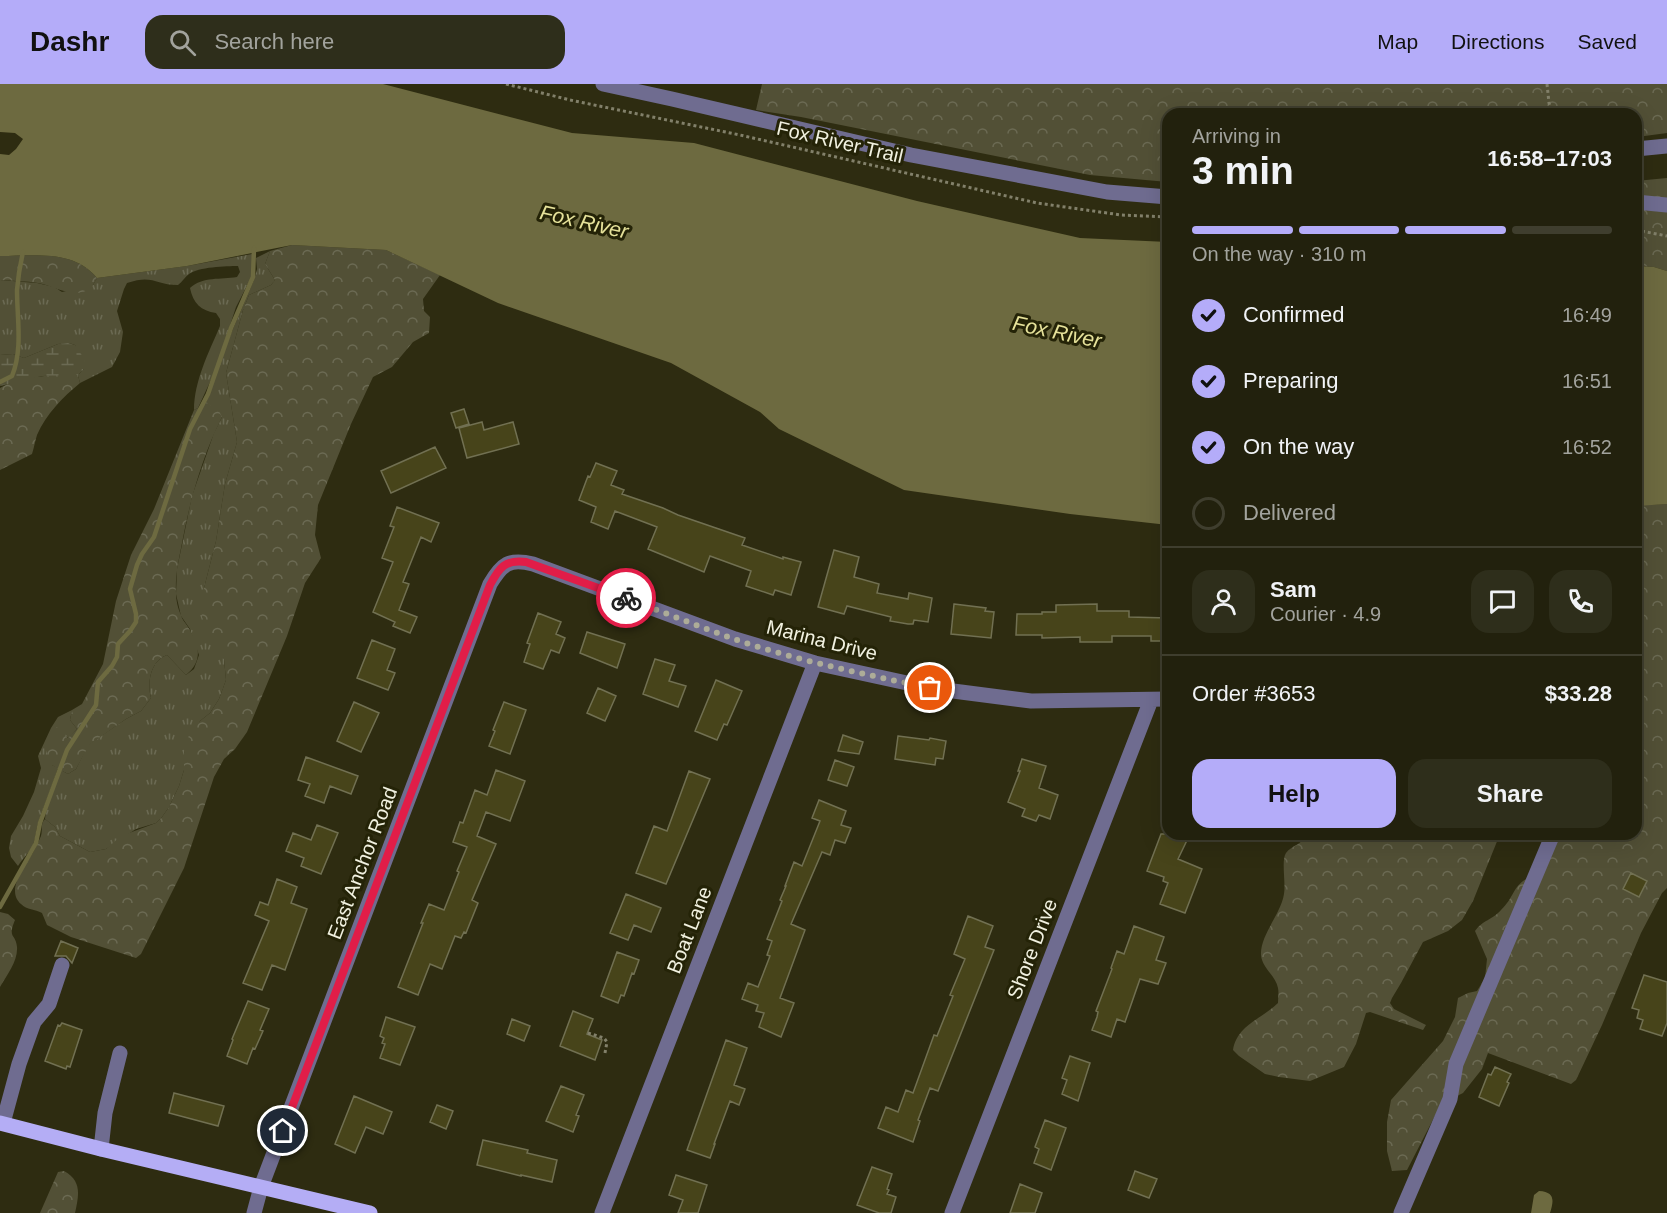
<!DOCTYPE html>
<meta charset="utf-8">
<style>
:root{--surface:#22210d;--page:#2e2e1b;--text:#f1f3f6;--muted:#a2a39d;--line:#3f3e2e;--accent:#b4acf9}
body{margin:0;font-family:Arial,sans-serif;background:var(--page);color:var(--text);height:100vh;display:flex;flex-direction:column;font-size:22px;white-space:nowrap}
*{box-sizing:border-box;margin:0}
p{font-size:20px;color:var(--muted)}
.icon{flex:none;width:33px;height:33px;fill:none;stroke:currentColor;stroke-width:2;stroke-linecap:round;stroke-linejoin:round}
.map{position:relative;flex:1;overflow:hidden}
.details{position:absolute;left:1162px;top:24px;width:480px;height:732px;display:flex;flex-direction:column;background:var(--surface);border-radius:18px;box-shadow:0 6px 24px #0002,0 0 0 2px var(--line)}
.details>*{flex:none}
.pin{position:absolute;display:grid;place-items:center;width:51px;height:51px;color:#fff;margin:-26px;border:3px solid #fff;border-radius:50%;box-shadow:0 2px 6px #0007}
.courier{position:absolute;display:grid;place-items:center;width:60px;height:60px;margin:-30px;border:4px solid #e11d48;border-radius:50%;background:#fff;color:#222;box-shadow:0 2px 8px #0007}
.head em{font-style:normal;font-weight:700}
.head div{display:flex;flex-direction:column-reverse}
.head{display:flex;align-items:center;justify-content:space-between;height:102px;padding:0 30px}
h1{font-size:39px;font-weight:700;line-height:45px}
.bar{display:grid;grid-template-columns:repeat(4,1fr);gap:9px 6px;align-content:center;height:72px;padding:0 30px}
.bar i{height:8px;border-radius:4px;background:var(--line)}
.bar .on{background:var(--accent)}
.bar p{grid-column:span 4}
.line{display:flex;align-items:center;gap:15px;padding:0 30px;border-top:2px solid var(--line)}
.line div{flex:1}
.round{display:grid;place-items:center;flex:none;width:63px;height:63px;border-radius:18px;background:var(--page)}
ol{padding:0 30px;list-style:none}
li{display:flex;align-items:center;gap:18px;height:66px}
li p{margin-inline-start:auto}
li .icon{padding:6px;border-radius:50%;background:var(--accent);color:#111;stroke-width:4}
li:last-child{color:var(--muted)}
li i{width:33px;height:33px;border:3px solid var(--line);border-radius:50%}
.primary-button{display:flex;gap:12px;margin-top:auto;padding:12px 30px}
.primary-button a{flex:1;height:69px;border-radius:18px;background:var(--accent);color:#111;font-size:24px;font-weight:700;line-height:69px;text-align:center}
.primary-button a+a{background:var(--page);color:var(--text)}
header{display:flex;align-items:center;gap:36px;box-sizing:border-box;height:84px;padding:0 30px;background:var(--accent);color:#111}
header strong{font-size:28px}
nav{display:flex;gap:33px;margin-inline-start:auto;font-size:21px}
.search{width:420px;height:54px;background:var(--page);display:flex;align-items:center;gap:15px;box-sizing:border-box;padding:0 21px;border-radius:18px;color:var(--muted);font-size:22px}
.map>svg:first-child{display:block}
</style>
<header>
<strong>Dashr</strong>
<div class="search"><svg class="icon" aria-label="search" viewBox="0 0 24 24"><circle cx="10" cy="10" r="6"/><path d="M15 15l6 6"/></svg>Search here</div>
<nav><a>Map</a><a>Directions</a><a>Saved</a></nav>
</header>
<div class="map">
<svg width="1667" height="1129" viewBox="0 0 1667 1129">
<defs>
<pattern id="grass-tufts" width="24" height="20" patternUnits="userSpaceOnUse" patternTransform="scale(1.5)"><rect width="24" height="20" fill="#525036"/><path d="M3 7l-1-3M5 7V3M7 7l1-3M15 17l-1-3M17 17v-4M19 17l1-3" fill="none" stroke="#6b6a53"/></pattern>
<pattern id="forest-crowns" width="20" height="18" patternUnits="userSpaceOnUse" patternTransform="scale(1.5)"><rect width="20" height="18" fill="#525036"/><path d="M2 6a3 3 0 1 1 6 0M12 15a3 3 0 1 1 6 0" fill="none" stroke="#6b6a53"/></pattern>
<pattern id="wetland-marsh" width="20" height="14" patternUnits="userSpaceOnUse" patternTransform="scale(1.5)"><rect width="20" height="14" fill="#525036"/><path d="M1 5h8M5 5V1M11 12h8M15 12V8" fill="none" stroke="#6b6a53"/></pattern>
</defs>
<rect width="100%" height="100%" fill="#2e2c11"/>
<path fill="url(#grass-tufts)" d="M270 167 265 180 275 196 271 201 249 211 243 226 226 289 237 358 225 400 216 457 204 504 224 575 226 596 219 615 210 629 200 637 184 669V686L179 702 169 723 162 733 156 739 136 745 106 765 90 768 60 752 55 743 45 735 46 726 61 686 68 690 76 685 88 661 126 635 141 627 151 614C147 599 150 577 167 571L186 591 194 585 199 571 190 545 181 532 176 510 177 485 192 412 214 349 222 333 206 318 230 252 254 196 257 185 256 174Z
M252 170V192L236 223 215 287 198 324 194 326C194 297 209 268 220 242V235L216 229C201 227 193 219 190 204 203 192 221 196 237 193L240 188 238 182C226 182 198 183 189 190 185 193 182 198 178 201 155 201 153 190 127 199L124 205 117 227 123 248 120 268 112 283 80 299 78 291 84 285 75 261 69 259 58 260 24 274 13 270 0 271V196L37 199 54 203 62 208 93 201 97 194 187 182Z
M72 626 70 636 77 645 69 654 65 652 52 681 58 684C52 703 44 721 38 739 36 745 36 752 34 758 32 766 23 774 18 782L11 773 9 764 11 752 23 732 34 708 41 684 38 672 51 644 58 633Z"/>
<path fill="url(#forest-crowns)" d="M762 0H1667V49L1637 53 1636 30H1168V98L1090 91 801 33 756 26Z
M1667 94V187L1654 183 1637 182 1636 97Z
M292 161 386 166 440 191 423 215 424 227 430 233 429 249 413 258 392 283 373 293 351 340 318 421 315 451 321 474 305 499 287 552 247 648 235 665 224 675 214 693 184 784 141 870 136 874 71 853 47 841 42 829C35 825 27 826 21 820 4 805 28 779 35 765 37 761 39 756 41 752 43 745 40 740 45 735L55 743 60 752 90 768 106 765 121 752 156 739 162 733 169 723 179 702 184 686V669L189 651 200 637 210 629 219 615 226 596 224 575 210 553 202 533 204 504 216 457 225 400 237 358 226 289 243 226 249 211 271 201 275 196 265 180 270 167Z
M0 172C32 172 74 165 97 194 84 222 59 203 38 199 26 197 13 197 0 196Z
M69 290 78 291 80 299C63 313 46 330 37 351 35 357 34 364 32 370L0 386V304C20 292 46 292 69 290Z
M206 318 219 327 222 333C202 373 190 416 182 459 179 475 175 492 176 509 176 516 178 525 181 531 182 536 186 539 188 543 199 560 204 576 186 591L167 571C150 577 147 599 151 614L141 627 126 635 89 661 76 685 68 690C63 687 55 684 51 680 42 669 50 654 55 643L64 645 65 651 68 654 77 645 70 636 72 626 82 620 103 580 116 517 131 471 154 425 194 326 198 324Z
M1667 420V804L1662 809 1641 849 1602 941 1576 996 1571 1000 1488 969 1482 985 1463 1009 1441 1020 1407 1086 1392 1087 1387 1067V1038L1391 1016 1443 957 1455 933 1458 914 1468 909 1477 907 1485 894 1487 875 1475 847C1484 835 1491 837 1501 826 1517 811 1512 796 1539 791L1557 750H1636L1637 482 1639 481 1643 460 1641 446 1644 421Z
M1307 750H1500L1473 817 1462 836 1448 847 1423 858 1401 899 1392 914 1390 919 1394 925 1426 941 1423 946 1370 928 1366 929 1356 960 1344 983 1310 997 1279 993 1265 990 1239 972 1233 966C1237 941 1262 935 1278 919 1278 914 1279 909 1278 904 1276 892 1262 884 1261 871 1260 851 1281 830 1284 810 1286 799 1281 776 1286 769 1292 761 1302 761 1307 750Z
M0 828 8 830 15 836C7 855 16 849 17 863 18 877 7 891 0 903Z
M64 1087C82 1097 79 1111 75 1129H40L58 1088Z"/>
<path fill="url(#wetland-marsh)" d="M68 259 75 261 85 276 84 285 78 291 42 292 0 302V271L13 270 24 274 58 260Z"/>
<path fill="#6d6a40" d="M0 0H383L572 49 694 59 917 117 1080 154 1168 158V441L1070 430 904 406 779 345 760 328 671 279 498 219 386 166 292 161 187 182 97 194C74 165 32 172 0 172V70L9 71 16 65 23 55 15 49 0 48Z
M1637 182 1654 183 1667 187V420L1637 422Z
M1539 1107C1555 1108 1554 1116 1550 1129H1531L1534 1111Z"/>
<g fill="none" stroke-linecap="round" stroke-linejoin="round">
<path stroke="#6d6a40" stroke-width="4.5" d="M0 298 12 292C23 265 17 235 17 206 18 194 20 181 23 168
M0 823 36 759 40 739 67 666 96 621 98 598 112 582 117 573 118 560 130 547 136 538V530L130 505 137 481 142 470 154 453 190 345 208 310 231 244 253 193 254 164"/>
</g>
<path fill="#47441a" stroke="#717052" stroke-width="1.5" d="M464 325 469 340 456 344 451 329Z
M482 338 484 346 513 338 519 360 467 374 459 344Z
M435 363 446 384 391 409 381 387Z
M596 379 617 387 611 401 624 406 622 410 663 424 678 431 745 454 742 461 783 475V473L801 478 791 511 775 506 773 511 746 502 751 487 710 472 704 488 648 465 657 443 615 427 608 445 591 438 596 423 579 416 588 392 590 393Z
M397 423 439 439 431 458 421 453 403 498 409 500 399 526 417 533 410 549 393 542 395 538 373 528 393 478 382 474 394 443 390 442Z
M834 466 859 473 854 493 879 500 877 509 908 515 909 509 932 514 928 538 914 536 913 540H908L890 537 891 533 847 522 844 530 818 523Z
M954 520 986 524 985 527 994 528 991 554 951 550Z
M1097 520V527H1129V533L1168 534V557H1151V552H1112V558H1080V553L1042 554V551H1016L1017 530H1042V528H1056V521Z
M538 529 561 538 556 550 565 554 559 569 551 566 543 585 524 578 530 560 527 559Z
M587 548 625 560 617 584 580 569Z
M372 556 395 565 387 586 395 589 388 606 357 594Z
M655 575 675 581 669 597 686 602 678 623 643 610Z
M716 596 742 607 727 641 724 640 717 656 695 647Z
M598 604 616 612 605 637 587 629Z
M354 618 379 629 361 668 337 657Z
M504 618 526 626 510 670 489 662 495 647 493 646Z
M843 651 863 658 859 670 838 667Z
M898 652 929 656 930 654 946 657 943 675 936 674 935 681 895 675Z
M306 673 358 692 351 710 330 702 324 719 305 712 310 700 298 696Z
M1022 675 1046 682 1039 704 1058 711 1050 735 1039 731 1036 737 1022 732 1025 725 1008 718 1020 687H1018Z
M835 676 854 683 847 702 828 696Z
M496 686 525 697 510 737 486 728 477 752 496 760 472 816 478 819 466 849 464 848 461 854 455 852 442 885 430 880 418 911 398 903 423 839H421L429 820 444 826 459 788 457 787 467 763 453 758 460 738 463 739 475 706 487 711Z
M689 687 710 695 666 800 636 789 654 742 667 747Z
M819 716 846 727 841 741 851 744 845 759 835 756 830 771 822 768 791 840 805 846 780 914 794 919 781 953 759 943 764 929 756 927 758 921 742 915 748 899 758 903 770 872 767 871 772 857 767 855 782 817 780 816 786 802H785L794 778 802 782 820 737 812 734Z
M317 741 338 749 321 790 301 782 304 774 286 767 293 749 311 756Z
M1161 750H1190L1178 775 1202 785 1185 829 1160 820 1168 799 1163 797 1164 793 1147 787Z
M1631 789 1647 797 1639 813 1623 805Z
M277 795 297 803 291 819 307 825 285 886 272 881 262 906 243 899 269 837 255 831 260 818 268 821Z
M626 810 661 824 651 848 634 841 628 856 610 849Z
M968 832 993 842 985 863 994 866 938 1007 930 1004 918 1036 920 1037 913 1058 878 1044 886 1023 898 1028 906 1006 913 1009 934 951 937 952 953 912 950 911 965 875 954 870Z
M1134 842 1164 853 1156 876 1166 879 1158 900 1140 895 1125 938 1117 935 1111 953 1092 946 1097 933 1098 928 1096 927 1112 885 1111 884 1117 867 1124 870Z
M61 857 78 864 72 879 66 872H55Z
M617 868 639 876 634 890 632 889 624 912 621 911 618 919 601 912Z
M1644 891 1667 898V939L1662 952 1640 945 1643 936 1637 934 1639 926 1632 924Z
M248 917 269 925 260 946 263 947 255 965 253 964 247 980 227 972 233 956 232 955Z
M573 927 593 935 587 950 602 956 595 976 560 962Z
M386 933 415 943 400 981 380 974 385 960 382 959 384 954 380 952Z
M512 935 530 942 524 957 507 950Z
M62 939 82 946 70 983 67 982 66 985 45 977 58 941 60 942Z
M726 956 747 964 734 1001 745 1005 739 1021 730 1017 714 1060H715L710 1074 687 1066Z
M1070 972 1090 979 1078 1017 1062 1010 1067 996 1062 994Z
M1495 983 1511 990 1507 998 1509 999 1499 1022 1479 1013 1488 990 1491 991Z
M561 1002 584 1011 576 1031 579 1032 573 1048 546 1037Z
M174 1009 224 1022 218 1042 169 1029Z
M354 1012 392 1028 383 1050 366 1043 355 1069 335 1060Z
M437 1021 453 1027 446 1045 430 1038Z
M1045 1036 1066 1044 1051 1086 1034 1079 1039 1065 1035 1063Z
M483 1056 528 1066 527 1069 557 1076 552 1098 521 1091V1092L477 1081Z
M872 1083 892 1090 887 1105 889 1106 887 1110 896 1113 891 1129H879L857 1121Z
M1135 1087 1157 1095 1149 1114 1128 1106Z
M676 1091 707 1101 698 1129H678L683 1116 669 1111Z
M1020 1100 1042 1109 1035 1129H1010Z"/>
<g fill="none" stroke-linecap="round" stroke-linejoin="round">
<path stroke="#82806a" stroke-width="3" stroke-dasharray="3 3" stroke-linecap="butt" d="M506 0 570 16 740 51 1037 119 1121 131 1168 133
M1547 0 1549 19 1553 30
M1636 146 1667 152
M588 949 604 954 607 958 605 969"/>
<path stroke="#6f6c90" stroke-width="15" d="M603 0 672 15 911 71 1107 108 1168 113
M1636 65 1667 62
M1636 118 1667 121
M3 1039 19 980 34 938 49 920 62 881
M101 1065 105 1029 120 969
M254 1129 261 1103 490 500C502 480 509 474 533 480L735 555 815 579 930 604 1031 617 1168 615
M602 1129 815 579
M952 1129 1151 616
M1401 1129 1450 1015 1456 980 1553 750"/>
<path stroke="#b4adf5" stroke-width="15" d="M0 1039 101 1065 370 1129"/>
</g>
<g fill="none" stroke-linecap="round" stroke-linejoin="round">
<path stroke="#adac98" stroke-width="6" stroke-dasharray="0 10.8" d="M626 514C662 528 698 542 734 555 798 577 864 590 930 604"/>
<path stroke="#e11d48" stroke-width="8" d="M283 1047 490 501C499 484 505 475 526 478L626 514"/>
</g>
<g text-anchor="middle" stroke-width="6" stroke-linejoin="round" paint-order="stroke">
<g font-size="20" fill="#f1f1e0" stroke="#242307">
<text transform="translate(840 58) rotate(13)" y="7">Fox River Trail</text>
<text transform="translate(822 556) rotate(14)" y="7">Marina Drive</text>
<text transform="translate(362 779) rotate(-69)" y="7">East Anchor Road</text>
<text transform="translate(689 846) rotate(-69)" y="7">Boat Lane</text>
<text transform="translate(1032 865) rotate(-69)" y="7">Shore Drive</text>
</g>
<g font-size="21" font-style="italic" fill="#e6e29a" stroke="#242307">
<text transform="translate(584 138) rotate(13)" y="7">Fox River</text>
<text transform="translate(1057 248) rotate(12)" y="7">Fox River</text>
</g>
</g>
</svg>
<div class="pin" style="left:930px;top:604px;background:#ea580c"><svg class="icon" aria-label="bag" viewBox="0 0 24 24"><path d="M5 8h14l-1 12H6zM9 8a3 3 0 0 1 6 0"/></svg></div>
<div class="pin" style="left:283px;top:1047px;background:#1f2937"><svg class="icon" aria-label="home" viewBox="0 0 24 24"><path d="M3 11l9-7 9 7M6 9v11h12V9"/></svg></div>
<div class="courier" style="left:626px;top:514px"><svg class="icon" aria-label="bike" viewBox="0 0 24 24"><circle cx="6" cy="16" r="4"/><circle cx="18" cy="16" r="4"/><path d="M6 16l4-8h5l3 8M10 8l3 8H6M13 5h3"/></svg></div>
<section class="details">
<div class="head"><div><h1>3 min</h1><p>Arriving in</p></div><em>16:58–17:03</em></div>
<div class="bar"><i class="on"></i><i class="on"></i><i class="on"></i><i></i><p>On the way · 310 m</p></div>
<ol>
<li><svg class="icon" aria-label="check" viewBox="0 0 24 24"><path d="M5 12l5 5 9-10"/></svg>Confirmed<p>16:49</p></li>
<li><svg class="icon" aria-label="check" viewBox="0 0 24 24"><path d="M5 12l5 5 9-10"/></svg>Preparing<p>16:51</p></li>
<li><svg class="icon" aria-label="check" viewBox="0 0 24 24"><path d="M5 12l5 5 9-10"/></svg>On the way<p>16:52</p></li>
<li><i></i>Delivered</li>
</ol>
<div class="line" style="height:108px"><a class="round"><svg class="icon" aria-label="person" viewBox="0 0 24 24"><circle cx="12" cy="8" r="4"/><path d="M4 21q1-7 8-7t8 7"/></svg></a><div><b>Sam</b><p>Courier · 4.9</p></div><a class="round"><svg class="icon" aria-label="chat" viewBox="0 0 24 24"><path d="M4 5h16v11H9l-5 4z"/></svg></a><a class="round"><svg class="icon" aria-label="phone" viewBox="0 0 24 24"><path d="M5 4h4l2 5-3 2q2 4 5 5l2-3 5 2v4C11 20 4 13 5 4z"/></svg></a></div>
<div class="line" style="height:78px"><div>Order #3653</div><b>$33.28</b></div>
<div class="primary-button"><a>Help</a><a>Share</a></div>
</section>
</div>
